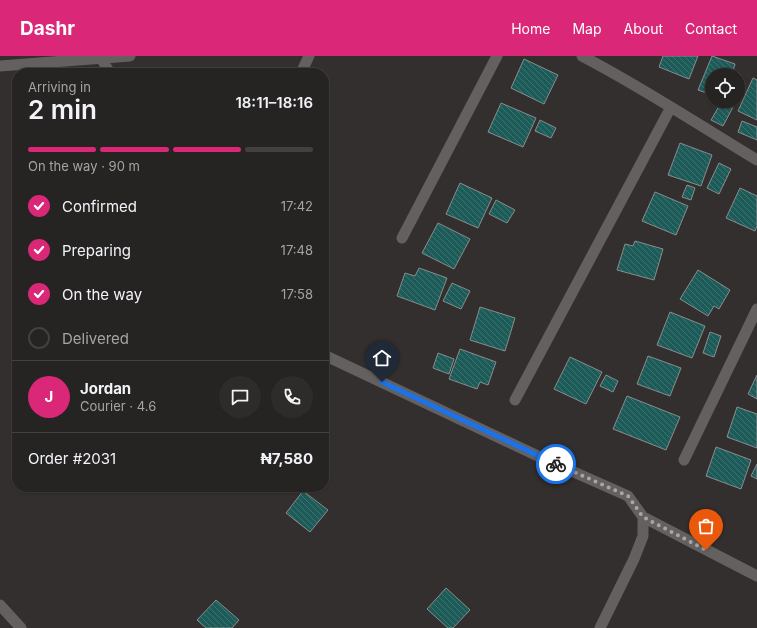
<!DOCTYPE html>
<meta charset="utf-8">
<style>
:root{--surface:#262323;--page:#2e2b2b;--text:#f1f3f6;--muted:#a4a4a6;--line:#424041;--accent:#db2777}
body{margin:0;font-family:Inter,sans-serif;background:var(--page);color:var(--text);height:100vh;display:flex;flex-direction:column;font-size:15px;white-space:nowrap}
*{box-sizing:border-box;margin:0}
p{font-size:13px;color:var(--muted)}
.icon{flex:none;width:22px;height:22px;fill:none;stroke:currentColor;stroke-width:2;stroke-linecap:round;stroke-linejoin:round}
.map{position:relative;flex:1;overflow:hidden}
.drawer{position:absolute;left:12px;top:12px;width:317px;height:424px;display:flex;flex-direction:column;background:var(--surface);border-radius:16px;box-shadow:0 1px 3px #0004,0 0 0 1px var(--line)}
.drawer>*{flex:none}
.controls{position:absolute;left:705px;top:12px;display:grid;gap:8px}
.controls a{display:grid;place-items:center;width:40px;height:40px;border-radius:50%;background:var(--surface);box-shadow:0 1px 3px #0004,0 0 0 1px var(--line);font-size:20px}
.pin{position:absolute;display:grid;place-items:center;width:34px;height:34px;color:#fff;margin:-41px -17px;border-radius:50% 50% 50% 0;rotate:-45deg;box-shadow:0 0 4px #0007}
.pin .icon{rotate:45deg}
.courier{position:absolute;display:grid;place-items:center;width:40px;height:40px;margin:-20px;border:3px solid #1a73e8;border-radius:50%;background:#fff;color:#222;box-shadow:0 1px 5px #0007}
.summary em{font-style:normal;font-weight:600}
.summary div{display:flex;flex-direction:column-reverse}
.summary{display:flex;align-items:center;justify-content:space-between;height:68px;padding:0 16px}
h1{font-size:26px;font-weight:600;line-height:30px}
.bar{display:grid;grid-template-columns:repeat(4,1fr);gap:6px 4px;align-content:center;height:48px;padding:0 16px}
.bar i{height:5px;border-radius:3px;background:var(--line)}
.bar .current{background:var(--accent)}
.bar p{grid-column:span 4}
.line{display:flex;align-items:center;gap:10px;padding:0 16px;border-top:1px solid var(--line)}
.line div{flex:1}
.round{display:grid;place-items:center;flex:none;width:42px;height:42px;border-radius:21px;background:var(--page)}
ol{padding:0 16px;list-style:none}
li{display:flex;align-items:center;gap:12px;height:44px}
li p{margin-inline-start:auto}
li .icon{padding:4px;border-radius:50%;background:var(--accent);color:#fff;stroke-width:4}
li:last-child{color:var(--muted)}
li i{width:22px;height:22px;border:2px solid var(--line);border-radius:50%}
header{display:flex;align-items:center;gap:24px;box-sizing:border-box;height:56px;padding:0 20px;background:var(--accent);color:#fff}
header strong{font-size:19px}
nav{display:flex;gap:22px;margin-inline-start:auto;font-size:14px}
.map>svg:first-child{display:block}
</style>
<header>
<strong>Dashr</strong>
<nav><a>Home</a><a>Map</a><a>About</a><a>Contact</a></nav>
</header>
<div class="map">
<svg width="757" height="572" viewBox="0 0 757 572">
<defs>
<pattern id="building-back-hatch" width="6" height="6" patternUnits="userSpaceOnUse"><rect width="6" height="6" fill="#1d5b58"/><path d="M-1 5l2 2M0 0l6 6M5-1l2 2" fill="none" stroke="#3e7270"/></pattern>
</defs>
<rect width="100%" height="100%" fill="#332f2f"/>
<path fill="url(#building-back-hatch)" stroke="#888d8c" d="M663 0H698L689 23 659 11Z
M712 0 735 8 733 15 740 18 738 24V19H712V39L698 34Z
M524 3 558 19 544 48 511 32Z
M753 22 757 24V64L738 55Z
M722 45 733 51 723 70 711 64Z
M501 47 536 62 523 91 488 76Z
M540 64 556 72 551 82 535 75Z
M742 65 757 71V84L738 76Z
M680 87 712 99 701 130 668 119Z
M719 107 731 113 719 138 707 132Z
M460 127 492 142 478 172 446 158Z
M687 129 695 132 691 144 682 141Z
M740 132 757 140V170L755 175 726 162Z
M655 136 688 150 676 179 642 165Z
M496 144 515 154 507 167 489 158Z
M438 167 470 183 454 213 422 197Z
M635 185 663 193 654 224 617 214 625 188 633 190Z
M419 212 447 222 435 254 397 240 405 217 415 220Z
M698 214 730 234 719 253 714 250 708 260 680 243Z
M452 227 470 235 461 253 443 245Z
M480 251 515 262 505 295 470 284Z
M670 256 705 270 692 302 657 289Z
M710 276 721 280 714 301 703 297Z
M460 293 496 306 488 329 480 326 477 333 449 323Z
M438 297 454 303 449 318 433 312Z
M648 300 681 312 670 340 637 328Z
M570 301 602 316 586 348 554 333Z
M606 319 618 325 613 336 600 330Z
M757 319V343L748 338Z
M627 340 680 361 666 394 613 373Z
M737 351 757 358V392L727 381Z
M716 391 751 404 741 433 706 420Z
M757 408V423L751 420Z
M303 435 328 454 310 476 286 457Z
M446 532 470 554 453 572H448L427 553Z
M216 544 239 564 232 572H206L197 564Z"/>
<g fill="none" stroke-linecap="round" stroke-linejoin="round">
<path stroke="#656060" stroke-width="11" d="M101 0V2L110 17
M582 0C642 31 699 69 757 104
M0 10 130 0
M301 17 309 0
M402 182 497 0
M324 299 540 401 628 440 643 461V480L634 503 600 572
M515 344 671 51
M684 404 757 253
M643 461 757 520
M0 549 21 572"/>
</g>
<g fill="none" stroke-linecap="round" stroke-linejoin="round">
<path stroke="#a8a5a5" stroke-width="4" stroke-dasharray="0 7.2" d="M556 408 628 440 643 461 706 494"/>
<path stroke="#1a73e8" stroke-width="5" d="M382 326 556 408"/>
</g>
</svg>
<div class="controls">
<a><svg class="icon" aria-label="locate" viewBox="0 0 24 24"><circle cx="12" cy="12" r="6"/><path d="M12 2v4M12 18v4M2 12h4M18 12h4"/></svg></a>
</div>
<div class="pin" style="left:706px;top:494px;background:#ea580c"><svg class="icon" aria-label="bag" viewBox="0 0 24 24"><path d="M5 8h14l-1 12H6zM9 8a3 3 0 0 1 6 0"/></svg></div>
<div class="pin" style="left:382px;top:326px;background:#1f2937"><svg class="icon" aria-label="home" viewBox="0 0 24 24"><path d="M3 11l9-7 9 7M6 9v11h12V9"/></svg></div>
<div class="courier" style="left:556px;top:408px"><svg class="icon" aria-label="bike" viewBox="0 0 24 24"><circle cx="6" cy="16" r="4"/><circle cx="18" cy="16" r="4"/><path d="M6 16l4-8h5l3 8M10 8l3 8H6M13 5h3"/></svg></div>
<section class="drawer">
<div class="summary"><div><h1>2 min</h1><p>Arriving in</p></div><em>18:11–18:16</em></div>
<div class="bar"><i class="current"></i><i class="current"></i><i class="current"></i><i></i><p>On the way · 90 m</p></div>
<ol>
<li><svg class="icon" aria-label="check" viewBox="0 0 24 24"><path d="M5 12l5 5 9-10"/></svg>Confirmed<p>17:42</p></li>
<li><svg class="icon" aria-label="check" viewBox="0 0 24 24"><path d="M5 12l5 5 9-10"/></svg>Preparing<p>17:48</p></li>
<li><svg class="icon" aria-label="check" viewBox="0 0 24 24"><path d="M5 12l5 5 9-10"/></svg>On the way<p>17:58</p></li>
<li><i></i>Delivered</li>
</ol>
<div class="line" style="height:72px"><b class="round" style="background:var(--accent);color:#fff">J</b><div><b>Jordan</b><p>Courier · 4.6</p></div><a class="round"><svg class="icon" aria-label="chat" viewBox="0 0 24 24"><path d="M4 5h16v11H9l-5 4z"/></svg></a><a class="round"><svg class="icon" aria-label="phone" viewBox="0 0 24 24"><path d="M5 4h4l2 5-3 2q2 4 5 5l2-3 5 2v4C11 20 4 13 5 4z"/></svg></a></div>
<div class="line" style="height:52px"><div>Order #2031</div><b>₦7,580</b></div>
</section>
</div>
